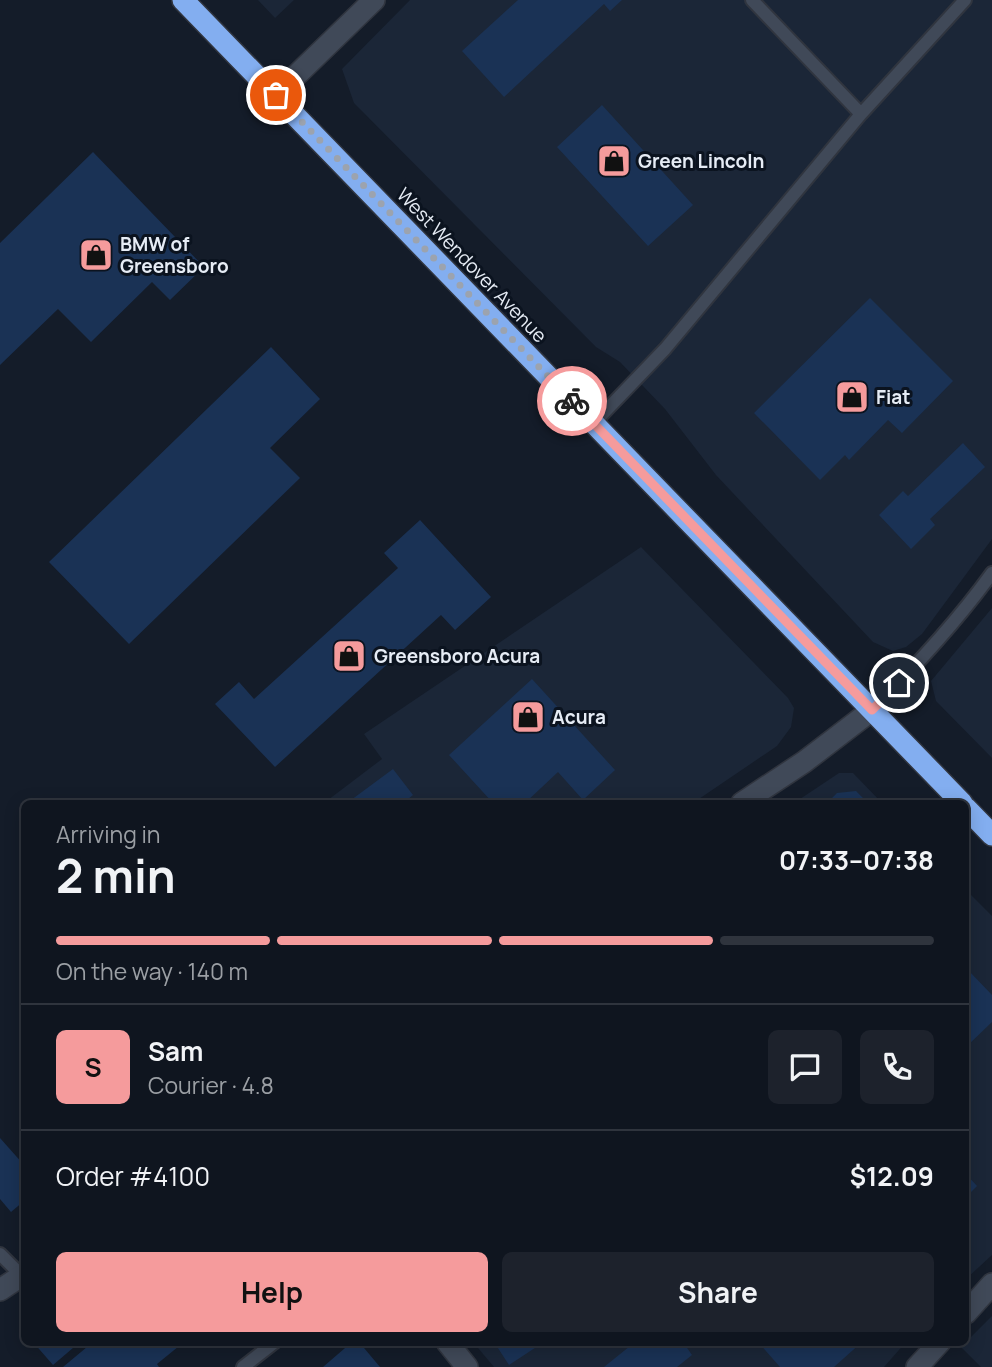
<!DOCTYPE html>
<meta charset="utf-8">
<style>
:root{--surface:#0f151f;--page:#1d222c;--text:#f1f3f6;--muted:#9b9fa4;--line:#2f343d;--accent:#f59b9c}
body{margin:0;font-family:Manrope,sans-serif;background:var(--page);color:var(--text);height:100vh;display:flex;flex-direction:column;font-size:26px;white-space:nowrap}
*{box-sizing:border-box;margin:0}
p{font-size:23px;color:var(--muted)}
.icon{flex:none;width:38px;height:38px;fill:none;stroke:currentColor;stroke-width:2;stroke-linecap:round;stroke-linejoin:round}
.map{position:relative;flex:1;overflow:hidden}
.drawer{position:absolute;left:21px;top:800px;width:948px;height:546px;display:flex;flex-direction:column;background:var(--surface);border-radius:10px;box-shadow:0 4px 18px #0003,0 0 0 2px var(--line)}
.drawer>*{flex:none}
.pin{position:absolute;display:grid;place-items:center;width:60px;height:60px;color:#fff;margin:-30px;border:4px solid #fff;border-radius:50%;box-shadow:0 2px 7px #0007}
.courier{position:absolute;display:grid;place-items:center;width:70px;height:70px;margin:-35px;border:5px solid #f59b9c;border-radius:50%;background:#fff;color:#222;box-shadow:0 2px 9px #0007}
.headline em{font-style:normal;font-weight:700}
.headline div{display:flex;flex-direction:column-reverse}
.headline{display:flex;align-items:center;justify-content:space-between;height:119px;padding:0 35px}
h1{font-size:46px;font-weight:700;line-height:52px}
.bar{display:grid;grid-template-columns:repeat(4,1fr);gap:10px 7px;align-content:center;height:84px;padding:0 35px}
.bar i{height:9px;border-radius:5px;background:var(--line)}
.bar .current{background:var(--accent)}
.bar p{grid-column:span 4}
.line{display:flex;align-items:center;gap:18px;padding:0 35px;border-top:2px solid var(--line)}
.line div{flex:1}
.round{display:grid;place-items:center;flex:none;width:74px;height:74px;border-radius:10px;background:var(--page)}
.primary-button{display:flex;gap:14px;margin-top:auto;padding:14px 35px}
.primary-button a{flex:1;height:80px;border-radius:10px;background:var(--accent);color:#111;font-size:28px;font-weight:700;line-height:80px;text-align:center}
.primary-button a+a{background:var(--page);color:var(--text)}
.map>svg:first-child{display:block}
</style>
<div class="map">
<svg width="992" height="1367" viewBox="0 0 992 1367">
<rect width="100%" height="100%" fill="#141c29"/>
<path fill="#1b2637" d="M258 0H294L275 18Z
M410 0H992V539L922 634 906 647 893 651 873 642 716 475 665 409 620 362 596 347 354 103 342 69Z
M641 547 788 698 794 708 791 727 777 746 693 803H324L382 759 364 734Z
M992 608V758L936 701 931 681Z
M839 773H853L882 803H794Z
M966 890 992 916V1255L966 1279Z
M992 1316V1367H981L961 1347Z
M473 1342H906L884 1367H494Z"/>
<path fill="#1a3255" d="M518 0H622L610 11 604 4 504 97 462 51Z
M602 105 693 205 648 246 557 147Z
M93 152 204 267 170 300 152 282 91 342 58 309 0 365V243Z
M870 298 953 381 902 433 888 420 849 460 845 455 820 480 754 413Z
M271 347 320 399 270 448 300 478 129 644 49 562Z
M963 443 985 467 930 519 935 525 911 549 879 515 903 491 908 496Z
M420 520 491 597 455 630 441 615 275 767 215 704 239 682 254 699 398 568 384 553Z
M532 679 615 770 583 800 558 772 525 803H493L449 755Z
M393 769 413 795 403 803H347Z
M856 791 868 803H827L837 793Z
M969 971 992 995V1022L966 1047V974Z
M0 1138 24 1165V1201L11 1212 0 1199Z
M966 1174 977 1186 966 1197Z
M33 1342H80L53 1365Z
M93 1342H184L157 1364 159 1367H63Z
M352 1342H359L380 1367H323Z
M494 1342H544L509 1365Z
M635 1342H683L692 1355 677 1367H604Z
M758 1342H862L834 1367H780Z"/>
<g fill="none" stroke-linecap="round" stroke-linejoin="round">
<defs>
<path id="lane" d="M752 0 861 114
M594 423 665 349 861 114 965 0
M872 710C915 667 956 623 992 573
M0 1254 22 1276
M243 1367 275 1342"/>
<path id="street" d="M276 95 374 0
M966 1313 992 1284
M447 1342 467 1367
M917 1367 940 1342"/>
<path id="secondary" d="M742 803 804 762 872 710
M0 1290 24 1274"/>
<path id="highway" d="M183 0 962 803
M966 808 992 835"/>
</defs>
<use href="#lane" stroke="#30353f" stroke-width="16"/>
<use href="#street" stroke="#30353f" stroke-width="24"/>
<use href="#secondary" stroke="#30353f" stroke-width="24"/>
<use href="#highway" stroke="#30353f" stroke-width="24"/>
<use href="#lane" stroke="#404958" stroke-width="12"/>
<use href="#street" stroke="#404958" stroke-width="21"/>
<use href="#secondary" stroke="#404958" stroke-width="21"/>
<use href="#highway" stroke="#83aef0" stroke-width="21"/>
</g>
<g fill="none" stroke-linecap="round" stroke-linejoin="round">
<path stroke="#9ca3ae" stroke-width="7" stroke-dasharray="0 12.6" d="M276 95 572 401"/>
<path stroke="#f59b9c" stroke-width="9" d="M572 401 872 710 899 683"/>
</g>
<defs>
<symbol id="shop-square" viewBox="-11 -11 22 22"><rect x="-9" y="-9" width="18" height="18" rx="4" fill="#f59b9c" stroke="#0b131f"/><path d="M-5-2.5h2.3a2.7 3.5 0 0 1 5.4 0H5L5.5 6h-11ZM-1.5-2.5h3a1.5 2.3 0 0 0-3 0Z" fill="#111"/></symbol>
</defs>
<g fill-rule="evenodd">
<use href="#shop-square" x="595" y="142" width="38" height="38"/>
<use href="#shop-square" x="77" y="236" width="38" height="38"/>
<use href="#shop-square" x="833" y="378" width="38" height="38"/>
<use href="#shop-square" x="330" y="637" width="38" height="38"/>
<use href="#shop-square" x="509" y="698" width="38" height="38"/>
</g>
<g text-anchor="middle" stroke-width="6" stroke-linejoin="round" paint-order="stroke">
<g font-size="19" font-weight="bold" fill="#e6ecf5" stroke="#0b131f" text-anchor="start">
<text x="638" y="168">Green Lincoln</text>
<text x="120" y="251">BMW of<tspan x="120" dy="22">Greensboro</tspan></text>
<text x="876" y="404">Fiat</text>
<text x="374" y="663">Greensboro Acura</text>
<text x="552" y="724">Acura</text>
</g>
<g font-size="19" fill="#e6ecf5" stroke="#0b131f">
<text transform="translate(472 265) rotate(46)" y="7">West Wendover Avenue</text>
</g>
</g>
</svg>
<div class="pin" style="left:276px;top:95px;background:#ea580c"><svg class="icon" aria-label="bag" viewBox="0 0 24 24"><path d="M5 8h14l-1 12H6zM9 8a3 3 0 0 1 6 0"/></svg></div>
<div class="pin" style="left:899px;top:683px;background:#1f2937"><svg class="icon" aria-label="home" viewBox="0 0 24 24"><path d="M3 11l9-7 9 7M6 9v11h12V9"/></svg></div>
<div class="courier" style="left:572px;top:401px"><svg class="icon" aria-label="bike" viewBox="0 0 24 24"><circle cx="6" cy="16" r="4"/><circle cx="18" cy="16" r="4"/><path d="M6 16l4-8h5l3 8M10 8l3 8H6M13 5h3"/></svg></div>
<section class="drawer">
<div class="headline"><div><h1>2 min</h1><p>Arriving in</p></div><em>07:33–07:38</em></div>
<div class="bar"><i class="current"></i><i class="current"></i><i class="current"></i><i></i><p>On the way · 140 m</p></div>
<div class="line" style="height:126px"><b class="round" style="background:var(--accent);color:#111">S</b><div><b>Sam</b><p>Courier · 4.8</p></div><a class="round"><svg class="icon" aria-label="chat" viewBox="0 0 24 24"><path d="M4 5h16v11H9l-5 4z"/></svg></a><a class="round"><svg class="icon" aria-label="phone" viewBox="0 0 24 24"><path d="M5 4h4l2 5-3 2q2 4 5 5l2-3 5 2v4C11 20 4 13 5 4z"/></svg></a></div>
<div class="line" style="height:91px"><div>Order #4100</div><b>$12.09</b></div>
<div class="primary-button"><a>Help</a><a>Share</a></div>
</section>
</div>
